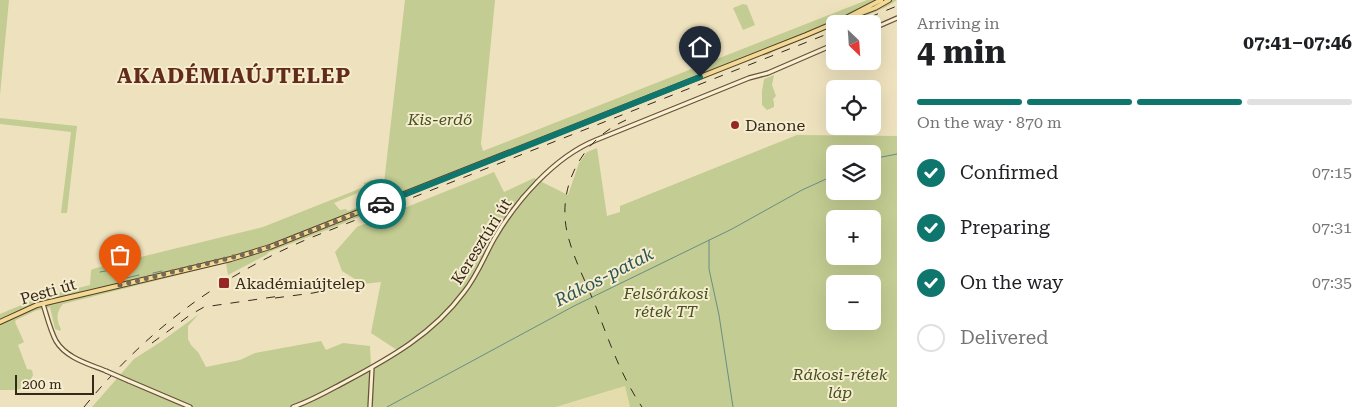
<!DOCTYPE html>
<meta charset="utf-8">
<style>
:root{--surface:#fff;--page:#f6f6f6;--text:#202124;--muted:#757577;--line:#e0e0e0;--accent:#0f766e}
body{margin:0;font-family:"Roboto Serif",serif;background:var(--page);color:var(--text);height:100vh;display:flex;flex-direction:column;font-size:19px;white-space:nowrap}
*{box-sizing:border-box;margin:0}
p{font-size:16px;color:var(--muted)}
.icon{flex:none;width:28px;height:28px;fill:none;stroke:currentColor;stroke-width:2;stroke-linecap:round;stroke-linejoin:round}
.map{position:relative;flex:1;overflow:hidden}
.drawer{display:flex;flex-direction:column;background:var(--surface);width:475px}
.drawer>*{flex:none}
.needle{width:32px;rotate:155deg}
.fabs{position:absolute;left:826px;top:15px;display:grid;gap:10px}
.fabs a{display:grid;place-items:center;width:55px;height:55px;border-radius:8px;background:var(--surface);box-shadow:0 5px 20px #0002;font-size:25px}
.scale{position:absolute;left:15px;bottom:12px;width:79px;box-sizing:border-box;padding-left:5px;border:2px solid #36291c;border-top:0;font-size:14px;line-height:18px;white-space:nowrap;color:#36291c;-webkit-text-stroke:4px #f6ecce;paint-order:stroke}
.pin{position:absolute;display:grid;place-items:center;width:42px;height:42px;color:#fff;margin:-51px -21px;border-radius:50% 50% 50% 0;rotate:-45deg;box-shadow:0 0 5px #0007}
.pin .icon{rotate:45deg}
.courier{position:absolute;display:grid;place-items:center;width:50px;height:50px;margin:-25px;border:4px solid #0f766e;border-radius:50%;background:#fff;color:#222;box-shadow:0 1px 6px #0007}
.overview em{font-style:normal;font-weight:700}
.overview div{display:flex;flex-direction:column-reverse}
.overview{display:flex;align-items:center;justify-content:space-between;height:85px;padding:0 20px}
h1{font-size:32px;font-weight:700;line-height:38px}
.bar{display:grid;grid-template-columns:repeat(4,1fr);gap:8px 5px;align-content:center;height:60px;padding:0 20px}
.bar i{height:6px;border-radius:4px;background:var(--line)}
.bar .active{background:var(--accent)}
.bar p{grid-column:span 4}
ol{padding:0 20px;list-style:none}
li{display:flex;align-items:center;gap:15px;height:55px}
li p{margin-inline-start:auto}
li .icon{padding:5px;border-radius:50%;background:var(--accent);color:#fff;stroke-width:4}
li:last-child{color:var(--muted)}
li i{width:28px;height:28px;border:2px solid var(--line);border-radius:50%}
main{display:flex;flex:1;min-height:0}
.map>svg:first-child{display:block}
</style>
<main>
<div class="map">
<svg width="897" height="407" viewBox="0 0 897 407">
<rect width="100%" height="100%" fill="#eee2be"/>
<path fill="#e4ddab" d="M625 386 630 407H556L574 402Z"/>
<path fill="#c3cc92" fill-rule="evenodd" d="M0 0H9L0 95Z
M405 0H495L481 144 483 151 867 0H897C888 8 848 24 835 24V26L774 51 768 55H764L438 184 337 226 269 252 266 255 228 275 226 263 63 304C56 312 56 320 61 329L60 331 55 329 50 307 35 311 16 320 15 322 24 342 18 345 27 369 32 370 33 375 27 388 13 390H0V314L38 298 90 285 91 270 96 268 263 227 364 187V183L371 180 380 186 384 183ZM372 187 383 197 348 211 346 209 340 210 334 203Z
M743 4 747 5 755 25 743 30 733 8Z
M774 75 772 85 776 96 773 99 774 103V107L767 110 762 105V91L764 79Z
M0 118 77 126 67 213H61L71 132 0 124Z
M797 135 897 136V407H630L625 386 556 407H92L134 359 162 341 199 314 188 326V339L191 345 198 352 206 367 240 360 255 353 321 341 326 350 343 343 370 346 371 366 397 350 371 333 381 282 363 284 342 271 335 252 357 227 494 172 504 192 534 178 568 195 579 163 587 152 597 148 607 216 620 212V206ZM835 154H872V191H835ZM835 219H872V256H835ZM835 284H872V321H835Z"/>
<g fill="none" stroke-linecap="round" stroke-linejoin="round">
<path stroke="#698d86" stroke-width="1" d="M872 159 897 154
M709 240V269L719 315 733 407
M100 272 111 270 126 278 139 275
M153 273 162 271
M387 407 574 306 732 229 802 190 835 175"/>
<defs>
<path id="secondary" d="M872 29 897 18
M43 304C47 316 50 330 56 341 66 358 89 364 106 371
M129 381 190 407
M293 407C311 401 328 391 345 382 390 358 433 334 464 292 477 276 484 257 494 239 516 201 554 157 596 140L749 78 768 73 835 44
M370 407 372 369"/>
<path id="primary" d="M851 17 875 8 889 0
M0 322 37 305 231 259 270 247 806 35 846 18 881 0"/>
</defs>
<use href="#secondary" stroke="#68533a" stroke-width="5.5"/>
<use href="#primary" stroke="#54402b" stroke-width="6"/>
<use href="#secondary" stroke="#f9efd1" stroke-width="3"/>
<use href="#primary" stroke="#f3d994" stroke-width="4"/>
<path stroke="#36291c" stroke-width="1" stroke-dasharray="9 9" stroke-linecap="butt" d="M853 24 897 6
M626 120C583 139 557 185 567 232 573 258 586 282 596 307 609 341 621 376 642 407
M330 289 359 285
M275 298 313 293 336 288
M152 343 190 315 204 307 280 296
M84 407C147 330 218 277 310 238L835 31"/>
<defs>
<path id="secondary-bridge" d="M106 371 129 381"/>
</defs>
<use href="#secondary-bridge" stroke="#68533a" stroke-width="5.5" stroke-linecap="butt"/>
<use href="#secondary-bridge" stroke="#f9efd1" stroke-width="3"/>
</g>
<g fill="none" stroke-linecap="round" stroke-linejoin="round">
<path stroke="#766a55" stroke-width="5" stroke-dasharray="0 9" d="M120 285 258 251 381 204"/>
<path stroke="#0f766e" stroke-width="6" d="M381 204 700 77"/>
</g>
<g fill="#962926" stroke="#f6ecce" stroke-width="2">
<circle cx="735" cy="125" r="5"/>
<rect x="218" y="277" width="12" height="12" rx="2.5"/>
</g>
<g text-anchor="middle" stroke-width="4" stroke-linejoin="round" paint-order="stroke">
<g font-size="16" font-style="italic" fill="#445322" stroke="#f6ecce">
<text x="440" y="125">Kis-erdő</text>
<text x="666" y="299">Felsőrákosi<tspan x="666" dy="18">rétek TT</tspan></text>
<text x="840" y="380">Rákosi-rétek<tspan x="840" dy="18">láp</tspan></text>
</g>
<g font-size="16" fill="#36291c" stroke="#f6ecce" text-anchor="start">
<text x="745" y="131">Danone</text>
<text x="235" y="289">Akadémiaújtelep</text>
</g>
<g font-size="16" fill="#36291c" stroke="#f6ecce">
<text transform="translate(481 241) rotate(-58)" y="6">Keresztúri út</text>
<text transform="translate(48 291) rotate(-16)" y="6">Pesti út</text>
</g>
<g font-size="18" font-style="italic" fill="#2a5655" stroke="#f6ecce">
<text transform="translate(604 277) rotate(-27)" y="6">Rákos-patak</text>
</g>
<g font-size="21" font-weight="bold" letter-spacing="1" fill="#632c1a" stroke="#f6ecce">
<text x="234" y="83">AKADÉMIAÚJTELEP</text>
</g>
</g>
</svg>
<div class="fabs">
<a><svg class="needle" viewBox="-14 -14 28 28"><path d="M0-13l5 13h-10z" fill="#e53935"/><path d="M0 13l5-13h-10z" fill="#757577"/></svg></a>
<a><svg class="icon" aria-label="locate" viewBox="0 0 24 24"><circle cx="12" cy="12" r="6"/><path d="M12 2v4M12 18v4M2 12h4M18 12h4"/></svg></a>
<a><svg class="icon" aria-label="layers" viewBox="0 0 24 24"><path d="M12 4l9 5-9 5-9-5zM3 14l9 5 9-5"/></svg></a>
<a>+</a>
<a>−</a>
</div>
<div class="scale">200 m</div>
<div class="pin" style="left:120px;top:285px;background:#ea580c"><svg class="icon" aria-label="bag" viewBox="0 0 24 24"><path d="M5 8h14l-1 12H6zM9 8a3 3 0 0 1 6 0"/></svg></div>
<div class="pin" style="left:700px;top:77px;background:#1f2937"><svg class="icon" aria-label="home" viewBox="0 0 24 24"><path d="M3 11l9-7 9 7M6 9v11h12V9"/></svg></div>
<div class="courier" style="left:381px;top:204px"><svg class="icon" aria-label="car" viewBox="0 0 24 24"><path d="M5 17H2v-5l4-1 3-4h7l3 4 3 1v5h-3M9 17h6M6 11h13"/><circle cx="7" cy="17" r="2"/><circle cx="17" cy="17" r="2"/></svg></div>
</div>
<section class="drawer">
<div class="overview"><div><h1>4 min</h1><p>Arriving in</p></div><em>07:41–07:46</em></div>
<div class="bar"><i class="active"></i><i class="active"></i><i class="active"></i><i></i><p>On the way · 870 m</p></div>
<ol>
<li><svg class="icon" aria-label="check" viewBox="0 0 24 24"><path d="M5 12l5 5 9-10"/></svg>Confirmed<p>07:15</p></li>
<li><svg class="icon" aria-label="check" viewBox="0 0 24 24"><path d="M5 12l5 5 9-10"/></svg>Preparing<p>07:31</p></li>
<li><svg class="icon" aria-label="check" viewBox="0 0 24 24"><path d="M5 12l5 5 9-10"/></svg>On the way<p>07:35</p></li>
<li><i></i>Delivered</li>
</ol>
</section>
</main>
